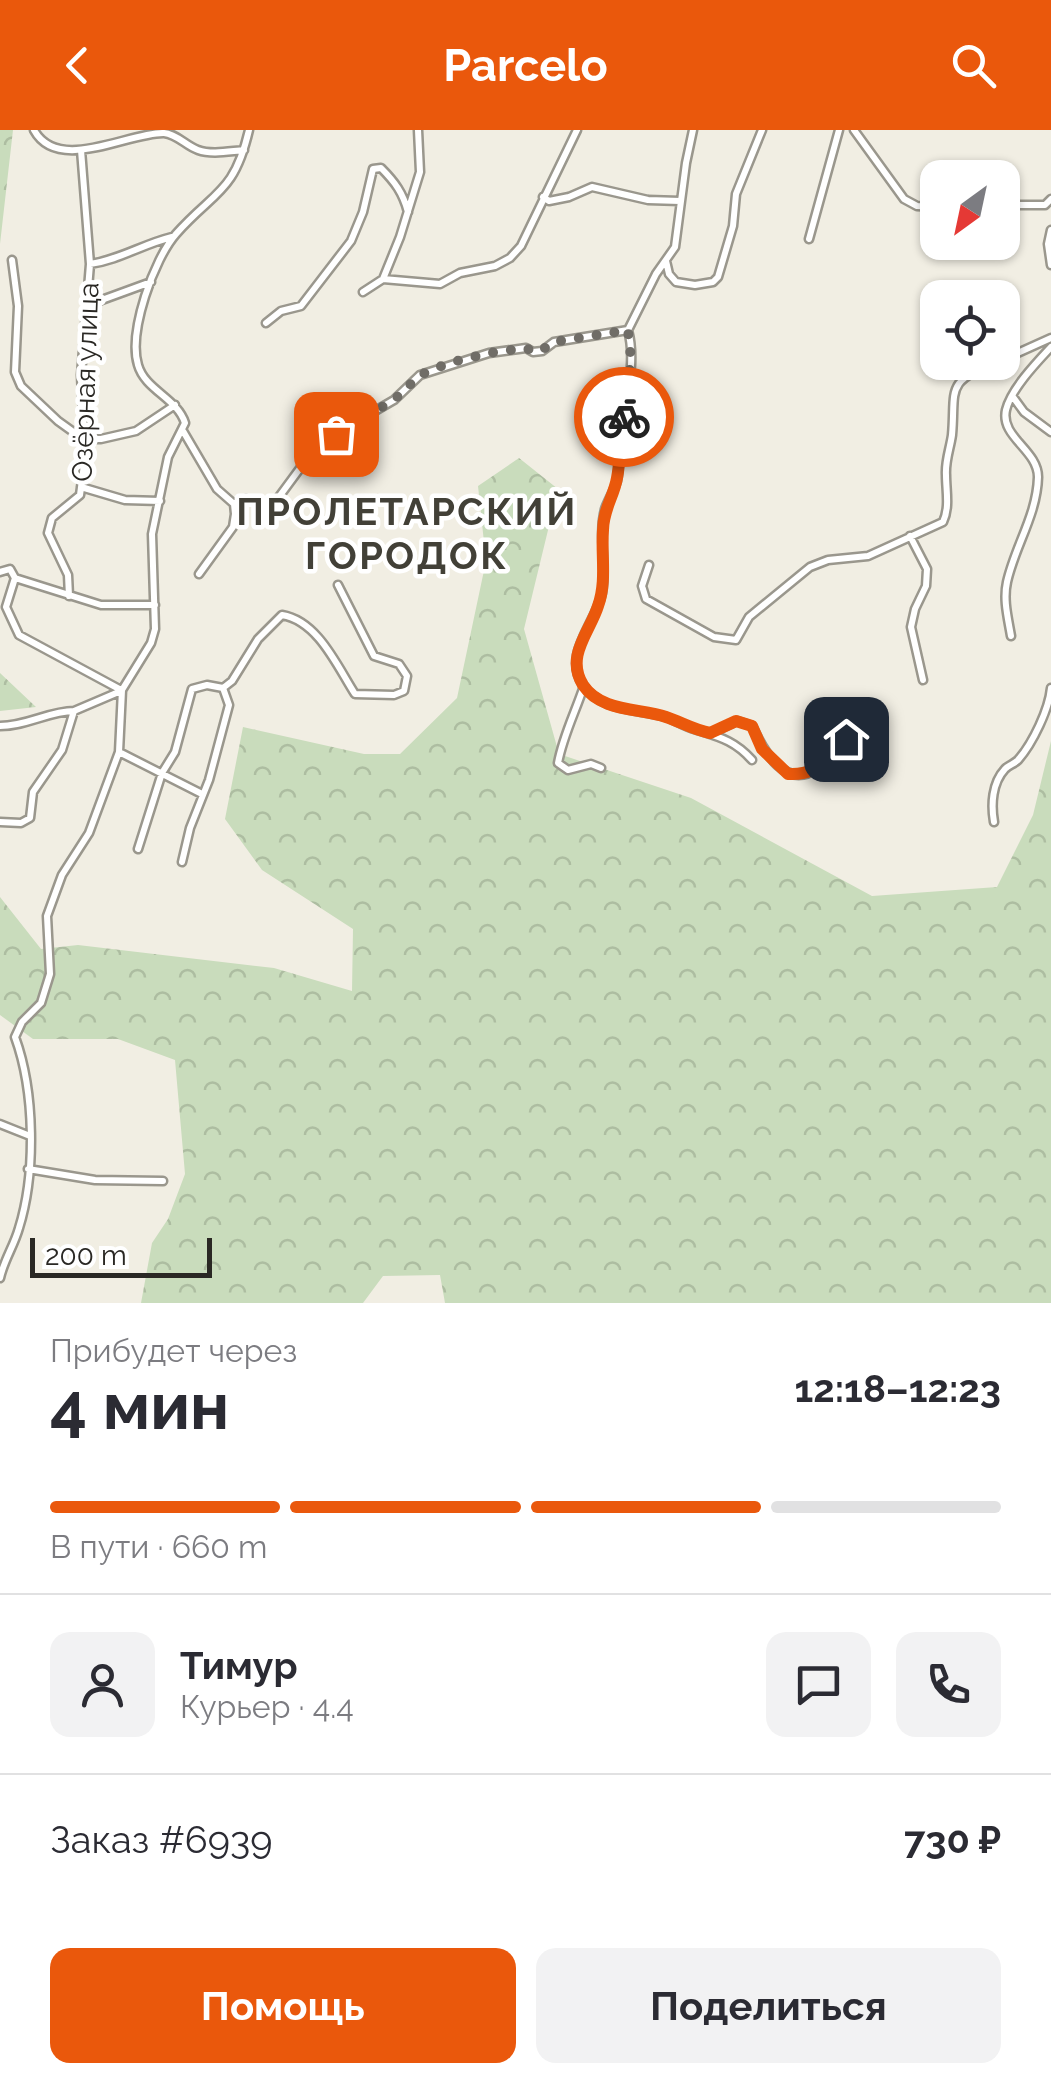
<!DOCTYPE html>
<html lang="ru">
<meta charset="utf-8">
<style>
:root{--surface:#fff;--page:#f2f2f3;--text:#2b2b33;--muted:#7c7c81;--line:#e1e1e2;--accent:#ea580c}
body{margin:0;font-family:Raleway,sans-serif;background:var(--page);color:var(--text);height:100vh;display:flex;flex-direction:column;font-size:38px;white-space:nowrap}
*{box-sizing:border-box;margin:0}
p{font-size:32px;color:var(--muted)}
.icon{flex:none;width:55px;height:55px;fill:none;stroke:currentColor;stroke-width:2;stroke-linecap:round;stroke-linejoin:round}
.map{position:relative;height:1173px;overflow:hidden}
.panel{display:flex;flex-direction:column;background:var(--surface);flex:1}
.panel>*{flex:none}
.needle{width:65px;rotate:213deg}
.fabs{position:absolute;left:920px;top:30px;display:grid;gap:20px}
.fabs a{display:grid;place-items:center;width:100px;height:100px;border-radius:20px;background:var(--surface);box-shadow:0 2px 8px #0004;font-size:50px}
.scale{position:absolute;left:30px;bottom:25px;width:182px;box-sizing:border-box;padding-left:10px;border:5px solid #2a2824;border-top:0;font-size:28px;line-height:35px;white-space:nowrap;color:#2a2824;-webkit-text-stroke:8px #fff;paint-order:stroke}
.pin{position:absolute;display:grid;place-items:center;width:85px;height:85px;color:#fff;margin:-42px;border-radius:20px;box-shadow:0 5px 15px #0006}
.courier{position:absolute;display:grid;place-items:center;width:100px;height:100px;margin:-50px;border:8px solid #ea580c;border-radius:50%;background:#fff;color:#222;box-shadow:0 2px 12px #0007}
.summary em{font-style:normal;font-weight:700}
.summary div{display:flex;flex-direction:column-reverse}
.summary{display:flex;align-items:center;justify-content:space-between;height:170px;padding:0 50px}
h1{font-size:65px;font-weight:700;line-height:75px}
.bar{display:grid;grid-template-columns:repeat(4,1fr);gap:15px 10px;align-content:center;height:120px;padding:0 50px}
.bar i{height:12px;border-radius:8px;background:var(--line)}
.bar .on{background:var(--accent)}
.bar p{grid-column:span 4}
.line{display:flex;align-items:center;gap:25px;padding:0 50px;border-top:2px solid var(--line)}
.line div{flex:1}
.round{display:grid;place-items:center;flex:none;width:105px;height:105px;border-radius:20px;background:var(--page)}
.cta{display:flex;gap:20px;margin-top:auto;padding:20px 50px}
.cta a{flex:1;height:115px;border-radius:20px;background:var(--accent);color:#fff;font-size:40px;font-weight:700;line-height:115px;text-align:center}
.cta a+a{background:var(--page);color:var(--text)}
header{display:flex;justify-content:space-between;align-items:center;height:130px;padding:0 50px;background:var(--accent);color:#fff;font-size:45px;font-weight:700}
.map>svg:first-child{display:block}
</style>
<header><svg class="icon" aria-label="back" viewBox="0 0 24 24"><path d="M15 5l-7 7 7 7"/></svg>Parcelo<svg class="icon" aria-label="search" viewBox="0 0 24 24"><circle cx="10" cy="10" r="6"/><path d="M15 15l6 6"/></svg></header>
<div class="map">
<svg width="1051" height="1173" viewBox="0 0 1051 1173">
<defs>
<pattern id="forest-crowns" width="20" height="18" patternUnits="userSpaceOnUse" patternTransform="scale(2.5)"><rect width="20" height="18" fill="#c9dcbc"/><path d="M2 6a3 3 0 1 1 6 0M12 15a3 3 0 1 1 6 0" fill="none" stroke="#adbda1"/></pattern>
</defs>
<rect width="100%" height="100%" fill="#f1eee3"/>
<path fill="url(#forest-crowns)" d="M0 0H13L0 114Z
M519 328 558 359 524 499 559 624 691 668 872 766 997 757 1033 685 1051 611V1173H445L440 1145 383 1146 363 1173H141L152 1113 168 1089 185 1044 175 930 118 909H33L0 885V767L41 819 78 815 274 838 352 861 353 799 262 740 225 689 243 597 364 624H400L457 568 486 431 478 356Z
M0 543 36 577 0 581Z"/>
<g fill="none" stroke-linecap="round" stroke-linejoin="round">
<defs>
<path id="minor" d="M34 0C58 44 129 2 164 3 177 4 186 16 198 20 212 25 230 21 244 20
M693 0 686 33 675 117 656 144 628 200C638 239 622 275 619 313 618 325 620 339 617 351 614 361 608 370 605 379 598 406 607 436 602 463 596 493 562 524 583 555 601 582 639 579 666 587 675 590 684 596 694 599 719 607 734 610 752 630
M854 0 904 69 917 76 938 77
M543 67 549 71 569 67 592 57 648 70 680 71
M1002 75H1045L1051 69
M1051 100 1048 114 1051 135
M809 109 839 0
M12 130 18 176 15 242 21 256 58 291 83 309H101L136 301 175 275
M666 131 669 144 676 152 695 155 713 152 718 147 733 96 736 64 762 0
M90 134C119 130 143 114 172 107
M383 149 440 154 460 143 495 136 510 128 521 116 577 0
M363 162 383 149 400 107 420 42 418 0
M88 175 151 152
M266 193 281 181 301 176 351 111 363 82 373 39 381 38C395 52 403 63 408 82
M1002 230 1051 208
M1013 267 1024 282 1051 302
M183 301 217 359 234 374 235 384 233 397 199 444
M81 357 125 370 160 371
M234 374 246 369 273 375 318 314 394 270 420 245 489 223 526 218 533 222 542 221 554 212 628 200
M910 406 927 439 926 456 915 479 911 497 923 550
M649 435 642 456 646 469 714 507 736 510 749 487 810 437 828 430 868 426 943 392C950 377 946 361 946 345 945 331 950 319 952 305 956 260 944 252 996 232
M0 442 10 439 15 448 6 477 19 505 121 560
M15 448 101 475H155
M69 466 68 445 48 403 52 388 80 365 85 327 81 245 90 134 81 20
M1011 506C1008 488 1003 470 1007 452 1015 416 1037 385 1038 347 1038 320 1000 307 1006 280 1011 259 1037 232 1051 217
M584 556C575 583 563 606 558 633L568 640 591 634 601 638
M223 558 232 551 258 509 282 485C318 491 337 536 355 564L394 565 404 561 407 546 399 534 374 526 338 455
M0 596C27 596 49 581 74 581
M711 603 737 591 752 596C764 621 785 661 818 638 830 629 831 615 846 609
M119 622 202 664
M0 692 21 693 30 688 33 662 62 620 74 581 121 561
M994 692C991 675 992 653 1005 639 1009 635 1014 634 1018 630 1033 613 1049 579 1051 558
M138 719 162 643 175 622 192 559 207 555 223 558
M182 732 190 698 209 650 229 575 223 558
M0 994 30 1006
M28 1039 95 1050 163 1051
M0 1148C4 1130 14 1116 19 1098 36 1043 35 962 15 907L22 892 41 873 50 844 47 786 62 745 89 703 119 622 122 560 151 513 155 499 152 404 168 327 185 293C177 268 145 260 138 235 128 202 154 129 176 104 214 61 234 64 249 0"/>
</defs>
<use href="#minor" stroke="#9a978d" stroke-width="11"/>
<use href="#minor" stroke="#fff" stroke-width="6"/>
</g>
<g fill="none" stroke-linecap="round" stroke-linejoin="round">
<path stroke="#706d67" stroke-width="10" stroke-dasharray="0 18" d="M336 304 394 270 420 245 449 233 489 223 526 218 534 222 542 220 554 212 628 200 631 229 624 287"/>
<path stroke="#ea580c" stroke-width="12" d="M624 287C619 308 621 328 617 348 614 366 603 380 603 400 601 425 607 451 598 476 590 502 565 526 583 555 601 582 639 578 666 587 681 592 694 600 710 603L736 591 752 596 762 619 788 644C826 646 820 621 846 609"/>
</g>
<g text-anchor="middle" stroke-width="9" stroke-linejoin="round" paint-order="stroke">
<g font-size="28" fill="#2a2824" stroke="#fff">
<text transform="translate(85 252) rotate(-88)" y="10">Озёрная улица</text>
</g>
<g font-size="38" font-weight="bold" letter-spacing="2.5" fill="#424037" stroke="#fff">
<text x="407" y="395">ПРОЛЕТАРСКИЙ<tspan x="407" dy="44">ГОРОДОК</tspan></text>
</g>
</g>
</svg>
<div class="fabs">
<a><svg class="needle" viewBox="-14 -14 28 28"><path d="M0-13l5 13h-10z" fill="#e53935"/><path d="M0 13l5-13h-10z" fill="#7c7c81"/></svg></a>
<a><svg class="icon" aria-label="locate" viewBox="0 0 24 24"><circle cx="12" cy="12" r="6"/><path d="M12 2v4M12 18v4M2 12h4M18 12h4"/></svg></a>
</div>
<div class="scale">200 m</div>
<div class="pin" style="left:336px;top:304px;background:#ea580c"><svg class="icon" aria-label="bag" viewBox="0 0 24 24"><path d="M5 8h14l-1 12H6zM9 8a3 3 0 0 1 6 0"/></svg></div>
<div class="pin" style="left:846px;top:609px;background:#1f2937"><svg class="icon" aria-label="home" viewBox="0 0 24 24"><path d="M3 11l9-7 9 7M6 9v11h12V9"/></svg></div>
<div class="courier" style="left:624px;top:287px"><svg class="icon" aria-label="bike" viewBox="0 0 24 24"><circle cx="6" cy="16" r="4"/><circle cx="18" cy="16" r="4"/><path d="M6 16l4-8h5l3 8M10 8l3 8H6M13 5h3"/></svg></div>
</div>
<section class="panel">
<div class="summary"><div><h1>4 мин</h1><p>Прибудет через</p></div><em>12:18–12:23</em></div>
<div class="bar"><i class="on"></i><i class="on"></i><i class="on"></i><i></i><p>В пути · 660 m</p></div>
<div class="line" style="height:180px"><a class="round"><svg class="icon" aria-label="person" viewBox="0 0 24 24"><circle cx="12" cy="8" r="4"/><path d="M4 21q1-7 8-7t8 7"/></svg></a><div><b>Тимур</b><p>Курьер · 4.4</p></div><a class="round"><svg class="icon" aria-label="chat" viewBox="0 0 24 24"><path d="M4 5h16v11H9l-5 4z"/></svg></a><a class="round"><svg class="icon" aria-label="phone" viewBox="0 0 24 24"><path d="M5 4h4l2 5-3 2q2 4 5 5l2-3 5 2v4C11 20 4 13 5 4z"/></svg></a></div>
<div class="line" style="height:130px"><div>Заказ #6939</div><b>730 ₽</b></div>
<div class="cta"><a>Помощь</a><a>Поделиться</a></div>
</section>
